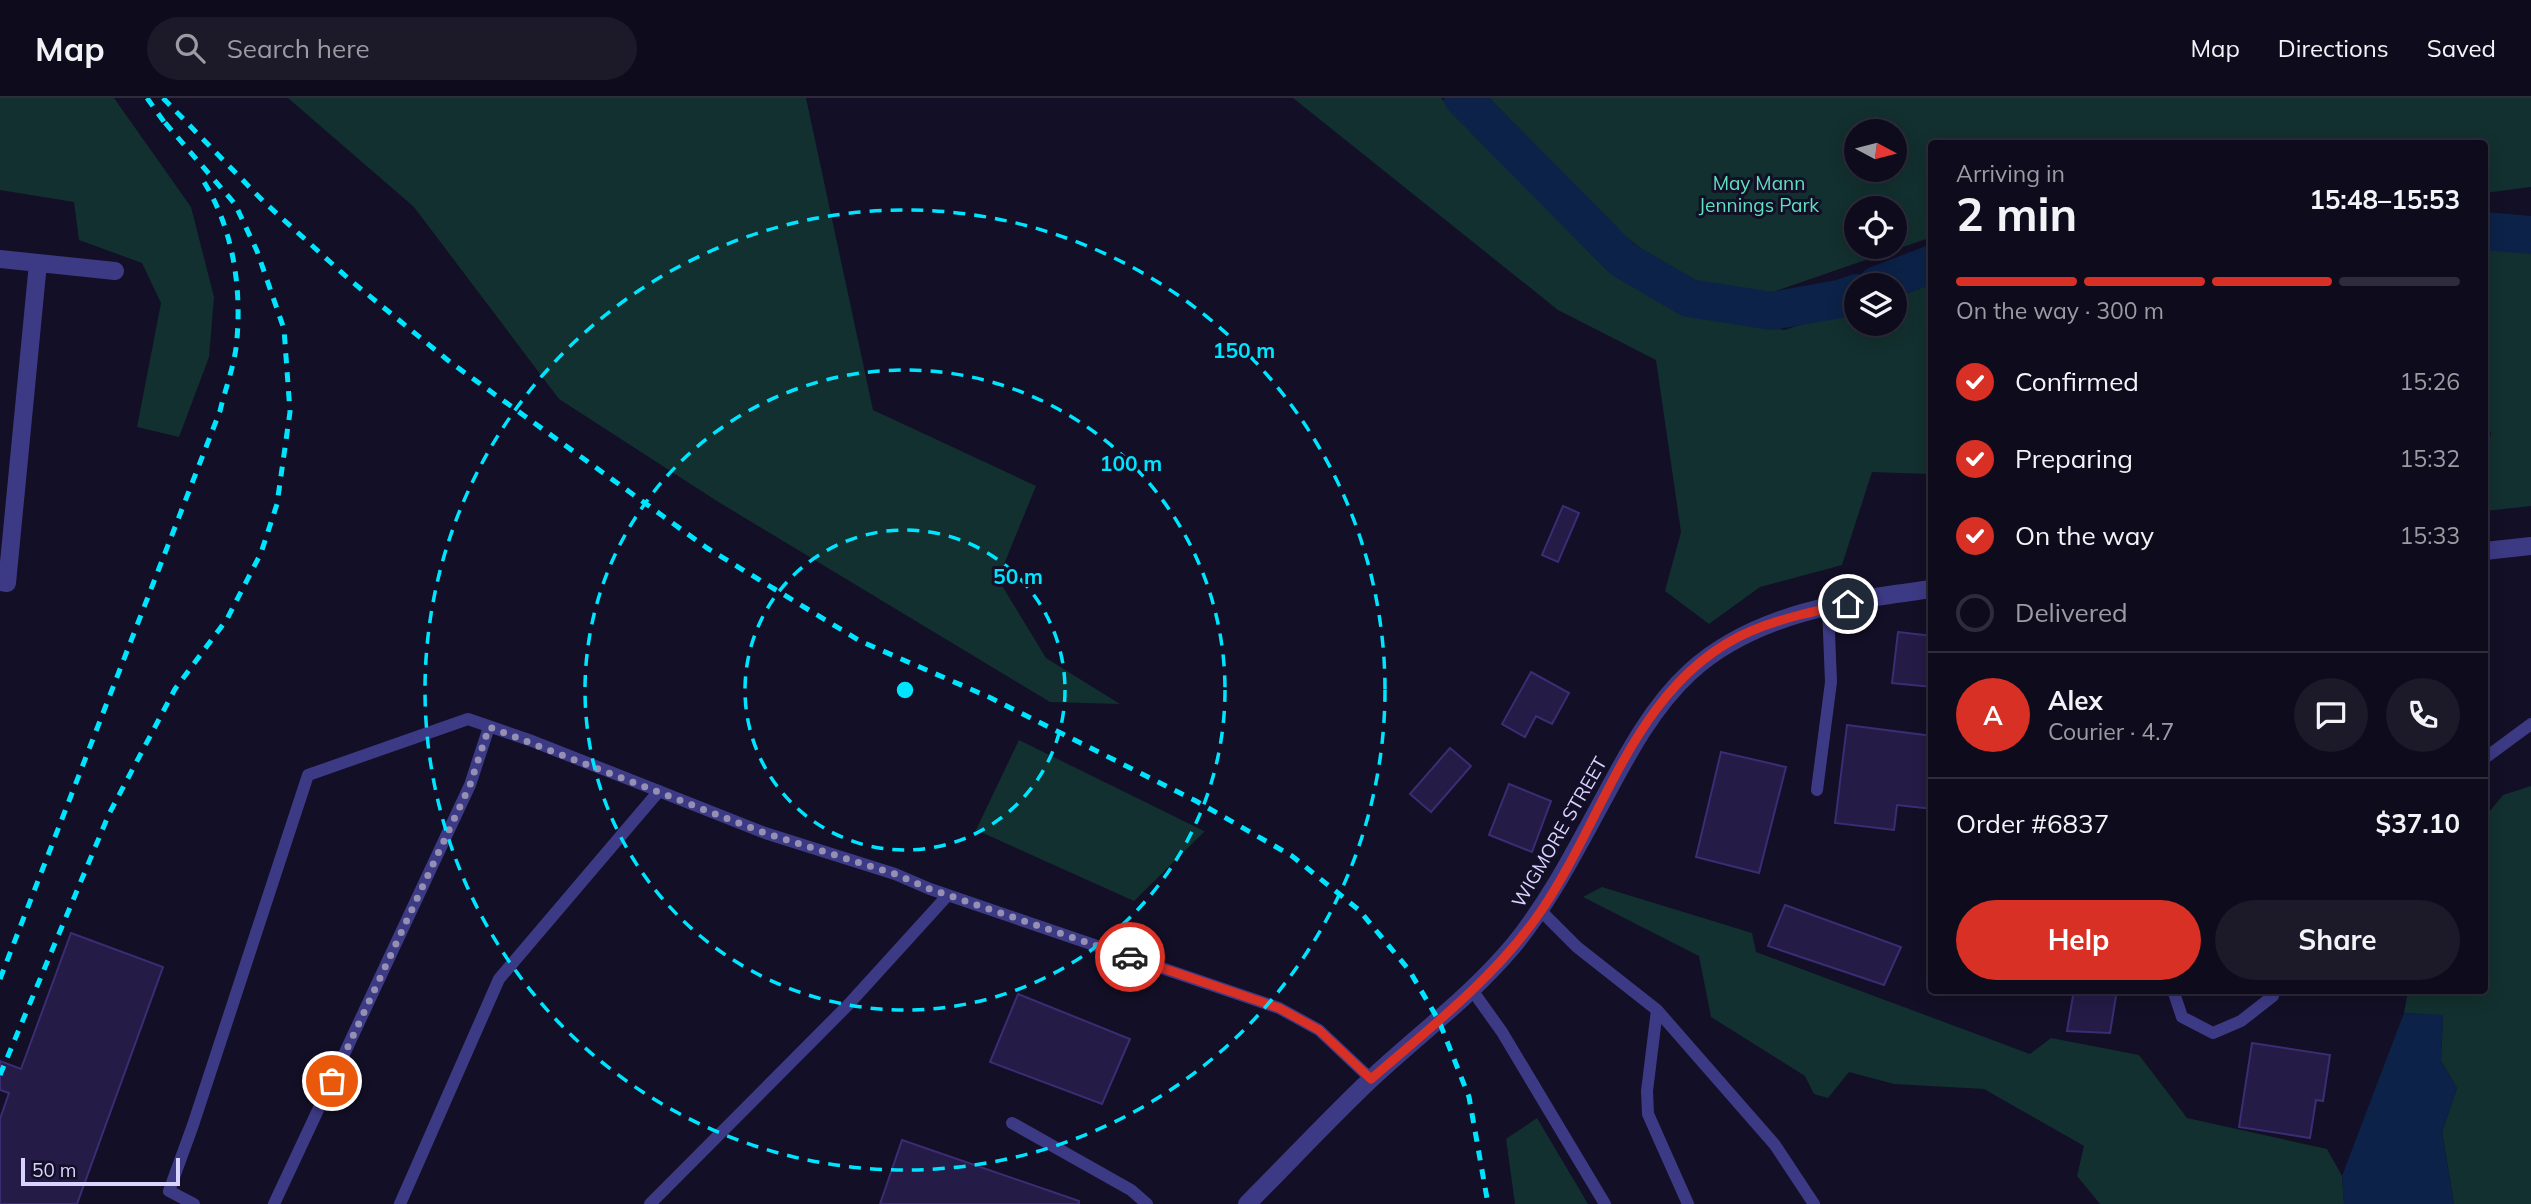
<!DOCTYPE html>
<meta charset="utf-8">
<style>
:root{--surface:#0e0b1c;--page:#1c1929;--text:#f1f3f6;--muted:#9b9ba3;--line:#2e2b3b;--accent:#d93025}
body{margin:0;font-family:Mulish,sans-serif;background:var(--page);color:var(--text);height:100vh;display:flex;flex-direction:column;font-size:26px;white-space:nowrap}
*{box-sizing:border-box;margin:0}
p{font-size:23px;color:var(--muted)}
.icon{flex:none;width:38px;height:38px;fill:none;stroke:currentColor;stroke-width:2;stroke-linecap:round;stroke-linejoin:round}
.map{position:relative;flex:1;overflow:hidden}
.drawer{position:absolute;left:1928px;top:42px;width:560px;height:854px;display:flex;flex-direction:column;background:var(--surface);border-radius:7px;box-shadow:0 4px 18px #0003,0 0 0 2px var(--line)}
.drawer>*{flex:none}
.needle{width:46px;rotate:97deg}
.buttons{position:absolute;left:1844px;top:21px;display:grid;gap:14px}
.buttons a{display:grid;place-items:center;width:63px;height:63px;border-radius:50%;background:var(--surface);box-shadow:0 4px 18px #0003,0 0 0 2px var(--line);font-size:35px}
.scale{position:absolute;left:21px;bottom:18px;width:159px;box-sizing:border-box;padding-left:7px;border:4px solid #d9d4ff;border-top:0;font-size:19px;line-height:24px;white-space:nowrap;color:#d9d4ff;-webkit-text-stroke:5px #130f26;paint-order:stroke}
.pin{position:absolute;display:grid;place-items:center;width:60px;height:60px;color:#fff;margin:-30px;border:4px solid #fff;border-radius:50%;box-shadow:0 2px 7px #0007}
.courier{position:absolute;display:grid;place-items:center;width:70px;height:70px;margin:-35px;border:5px solid #d93025;border-radius:50%;background:#fff;color:#222;box-shadow:0 2px 9px #0007}
.overview em{font-style:normal;font-weight:700}
.overview div{display:flex;flex-direction:column-reverse}
.overview{display:flex;align-items:center;justify-content:space-between;height:119px;padding:0 28px}
h1{font-size:46px;font-weight:700;line-height:52px}
.bar{display:grid;grid-template-columns:repeat(4,1fr);gap:10px 7px;align-content:center;height:84px;padding:0 28px}
.bar i{height:9px;border-radius:5px;background:var(--line)}
.bar .on{background:var(--accent)}
.bar p{grid-column:span 4}
.line{display:flex;align-items:center;gap:18px;padding:0 28px;border-top:2px solid var(--line)}
.line div{flex:1}
.round{display:grid;place-items:center;flex:none;width:74px;height:74px;border-radius:37px;background:var(--page)}
ol{padding:0 28px;list-style:none}
li{display:flex;align-items:center;gap:21px;height:77px}
li p{margin-inline-start:auto}
li .icon{padding:7px;border-radius:50%;background:var(--accent);color:#fff;stroke-width:4}
li:last-child{color:var(--muted)}
li i{width:38px;height:38px;border:4px solid var(--line);border-radius:50%}
.primary-button{display:flex;gap:14px;margin-top:auto;padding:14px 28px}
.primary-button a{flex:1;height:80px;border-radius:42px;background:var(--accent);color:#fff;font-size:28px;font-weight:700;line-height:80px;text-align:center}
.primary-button a+a{background:var(--page);color:var(--text)}
header{display:flex;align-items:center;gap:42px;box-sizing:border-box;height:98px;padding:0 35px;background:var(--surface);border-bottom:2px solid var(--line)}
header strong{font-size:33px}
nav{display:flex;gap:38px;margin-inline-start:auto;font-size:24px}
.search{width:490px;height:63px;background:var(--page);display:flex;align-items:center;gap:18px;box-sizing:border-box;padding:0 24px;border-radius:38px;color:var(--muted);font-size:26px}
.map>svg:first-child{display:block}
</style>
<header>
<strong>Map</strong>
<div class="search"><svg class="icon" aria-label="search" viewBox="0 0 24 24"><circle cx="10" cy="10" r="6"/><path d="M15 15l6 6"/></svg>Search here</div>
<nav><a>Map</a><a>Directions</a><a>Saved</a></nav>
</header>
<div class="map">
<svg width="2531" height="1106" viewBox="0 0 2531 1106">
<rect width="100%" height="100%" fill="#130f26"/>
<path fill="#12302f" fill-rule="evenodd" d="M0 0H114L191 109 214 199 209 259 179 339 137 329 161 205 142 165 79 142 74 104 0 92Z
M288 0H806L873 312 1036 388 998 481 1046 560 1120 606 1050 604 720 405 559 301 414 109Z
M1293 0H1441L1611 170 1689 217 1784 232 1857 209V226H1895V196L1932 184V379L1928 376 1872 374 1842 467 1760 489 1709 526 1665 493 1681 434 1656 262 1558 212Z
M1482 0H2531V89L2485 95V46H1932V139L1770 195 1685 184 1584 107ZM1857 33H1895V72H1857ZM1857 110H1895V149H1857Z
M2485 149 2531 155V408L2485 413V366L2491 335 2485 321Z
M1019 642 1204 733H1205L1134 803 976 732Z
M2531 688V1106H2454L2442 1034 2457 990 2441 963 2443 918 2404 915 2408 893 2485 892V719L2503 697Z
M1602 789 1752 835 1756 854 2030 956 2051 940 2139 957 2187 1020 2327 1051 2342 1078 2344 1106H2100L2077 1078 2084 1048 1984 991 1894 986 1849 974 1828 1000 1814 996 1805 978 1711 919 1699 858 1583 799Z
M1537 1020 1588 1106H1515L1506 1041Z"/>
<path fill="#0c2248" d="M2404 915 2443 917 2441 963 2457 990 2442 1034 2454 1106H2344L2342 1078Z"/>
<g fill="none" stroke-linecap="round" stroke-linejoin="round">
<path stroke="#0c2248" stroke-width="38" d="M1463 0 1622 161 1689 200 1772 213 1839 201 1857 195
M2485 133 2531 137
M1877 187 1932 166"/>
</g>
<path fill="#241b47" stroke="#3b2d73" stroke-width="2" d="M1563 408 1579 415 1558 464 1542 457Z
M1898 534 1932 538V589L1892 585Z
M1531 574 1569 595 1552 626 1536 618 1525 639 1502 626Z
M1847 627 1932 638V711L1897 707 1894 732 1835 725Z
M1450 650 1471 668 1431 714 1410 696Z
M1721 654 1786 669 1759 775 1696 759Z
M1509 686 1551 703 1532 754 1489 737Z
M1785 807 1901 849 1884 887 1768 848Z
M71 835 163 869 77 1106H0V1021L9 995 0 992V963L21 971Z
M2074 892H2117L2110 935 2067 933Z
M1018 896 1130 941 1102 1006 990 964Z
M2252 945 2330 957 2323 1003 2316 1002 2310 1040 2239 1029Z
M902 1042 1079 1103V1106H880Z"/>
<g fill="none" stroke-linecap="round" stroke-linejoin="round">
<path stroke="#3d3a85" stroke-width="12" d="M2485 660 2531 626
M1817 692 1831 584 1828 510
M1541 813 1577 849 1657 912 1647 993 1648 1016 1688 1106
M1472 892 1502 934 1605 1106
M2173 892 2182 919 2213 935 2241 923 2273 898
M1657 912 1775 1047 1814 1106
M1012 1025 1131 1092 1147 1106
M194 1106 169 1093 193 1027 308 677 468 621 532 643 765 735 895 776 930 791 1279 910 1319 932 1371 981
M274 1106 470 687 489 629
M400 1106 499 881 659 693
M650 1106 848 907 948 797"/>
<path stroke="#3d3a85" stroke-width="18" d="M0 161 115 173
M0 484 7 485 38 165"/>
<path stroke="#3d3a85" stroke-width="18" d="M2485 453 2531 448
M1247 1106C1288 1065 1328 1022 1370 982 1418 937 1470 899 1513 848 1550 803 1576 751 1604 700 1628 655 1653 608 1690 574 1754 515 1849 502 1932 491"/>
<path stroke="#00e5ff" stroke-width="5" stroke-dasharray="10 9" stroke-linecap="butt" d="M147 0 167 28
M163 0 264 104 350 182 450 264 707 450 860 543 991 600 1196 703 1292 758 1359 812 1409 872 1439 923 1469 999 1488 1106
M0 881 220 313C225 292 233 271 236 250 243 192 233 126 200 78
M0 977 109 716 175 591 227 521 261 455 277 406 290 314 284 231 257 153 235 106 161 20"/>
</g>
<g fill="none" stroke-linecap="round" stroke-linejoin="round">
<path stroke="#948fb3" stroke-width="7" stroke-dasharray="0 12.6" d="M332 983 470 687 489 629 765 735 895 776 930 791 1130 859"/>
<path stroke="#d93025" stroke-width="9" d="M1130 859 1279 910 1319 932 1371 981C1431 929 1496 879 1541 813 1605 720 1636 582 1751 533 1782 520 1815 513 1848 506"/>
</g>
<g fill="none" stroke="#00e5ff" stroke-width="3.5" stroke-dasharray="12 9">
<circle cx="905" cy="592" r="160"/>
<circle cx="905" cy="592" r="320"/>
<circle cx="905" cy="592" r="480"/>
</g>
<g text-anchor="middle" stroke-width="6" stroke-linejoin="round" paint-order="stroke">
<g font-size="19" fill="#5fe0c0" stroke="#130f26">
<text x="1759" y="92">May Mann<tspan x="1759" dy="22">Jennings Park</tspan></text>
</g>
<g font-size="19" fill="#d9d4ff" stroke="#130f26">
<text transform="translate(1559 734) rotate(-60)" y="7">WIGMORE STREET</text>
</g>
</g>
<circle cx="905" cy="592" r="10" fill="#00e5ff" stroke="#130f26" stroke-width="3.5"/>
<g font-size="21" text-anchor="middle" font-weight="bold" fill="#00e5ff" stroke="#130f26" stroke-width="6" stroke-linejoin="round" paint-order="stroke">
<text x="1244" y="260">150 m</text>
<text x="1131" y="373">100 m</text>
<text x="1018" y="486">50 m</text>
</g>
</svg>
<div class="buttons">
<a><svg class="needle" viewBox="-14 -14 28 28"><path d="M0-13l5 13h-10z" fill="#e53935"/><path d="M0 13l5-13h-10z" fill="#9b9ba3"/></svg></a>
<a><svg class="icon" aria-label="locate" viewBox="0 0 24 24"><circle cx="12" cy="12" r="6"/><path d="M12 2v4M12 18v4M2 12h4M18 12h4"/></svg></a>
<a><svg class="icon" aria-label="layers" viewBox="0 0 24 24"><path d="M12 4l9 5-9 5-9-5zM3 14l9 5 9-5"/></svg></a>
</div>
<div class="scale">50 m</div>
<div class="pin" style="left:332px;top:983px;background:#ea580c"><svg class="icon" aria-label="bag" viewBox="0 0 24 24"><path d="M5 8h14l-1 12H6zM9 8a3 3 0 0 1 6 0"/></svg></div>
<div class="pin" style="left:1848px;top:506px;background:#1f2937"><svg class="icon" aria-label="home" viewBox="0 0 24 24"><path d="M3 11l9-7 9 7M6 9v11h12V9"/></svg></div>
<div class="courier" style="left:1130px;top:859px"><svg class="icon" aria-label="car" viewBox="0 0 24 24"><path d="M5 17H2v-5l4-1 3-4h7l3 4 3 1v5h-3M9 17h6M6 11h13"/><circle cx="7" cy="17" r="2"/><circle cx="17" cy="17" r="2"/></svg></div>
<section class="drawer">
<div class="overview"><div><h1>2 min</h1><p>Arriving in</p></div><em>15:48–15:53</em></div>
<div class="bar"><i class="on"></i><i class="on"></i><i class="on"></i><i></i><p>On the way · 300 m</p></div>
<ol>
<li><svg class="icon" aria-label="check" viewBox="0 0 24 24"><path d="M5 12l5 5 9-10"/></svg>Confirmed<p>15:26</p></li>
<li><svg class="icon" aria-label="check" viewBox="0 0 24 24"><path d="M5 12l5 5 9-10"/></svg>Preparing<p>15:32</p></li>
<li><svg class="icon" aria-label="check" viewBox="0 0 24 24"><path d="M5 12l5 5 9-10"/></svg>On the way<p>15:33</p></li>
<li><i></i>Delivered</li>
</ol>
<div class="line" style="height:126px"><b class="round" style="background:var(--accent);color:#fff">A</b><div><b>Alex</b><p>Courier · 4.7</p></div><a class="round"><svg class="icon" aria-label="chat" viewBox="0 0 24 24"><path d="M4 5h16v11H9l-5 4z"/></svg></a><a class="round"><svg class="icon" aria-label="phone" viewBox="0 0 24 24"><path d="M5 4h4l2 5-3 2q2 4 5 5l2-3 5 2v4C11 20 4 13 5 4z"/></svg></a></div>
<div class="line" style="height:91px"><div>Order #6837</div><b>$37.10</b></div>
<div class="primary-button"><a>Help</a><a>Share</a></div>
</section>
</div>
